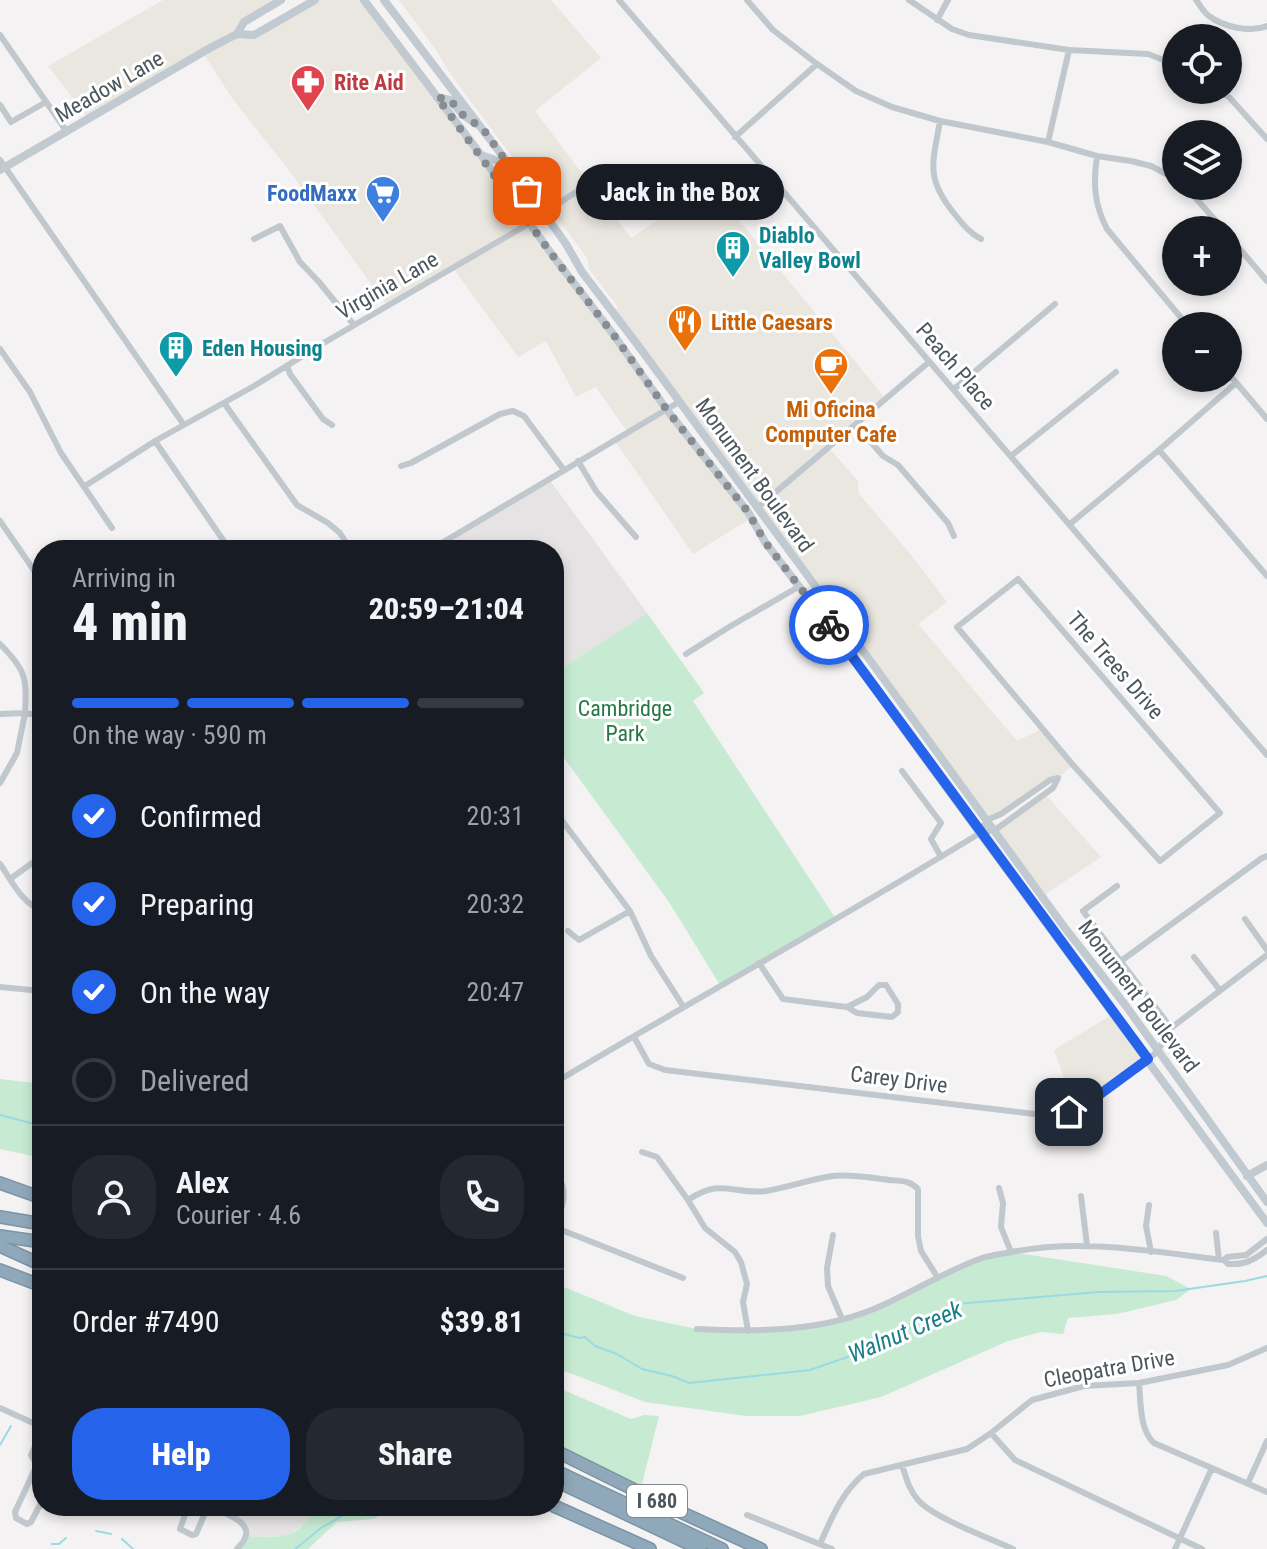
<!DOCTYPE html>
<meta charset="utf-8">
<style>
:root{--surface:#171b24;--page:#242831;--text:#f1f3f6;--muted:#9ea1a6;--line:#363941;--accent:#2563eb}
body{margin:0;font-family:"Roboto Condensed",sans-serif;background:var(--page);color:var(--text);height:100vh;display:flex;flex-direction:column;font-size:30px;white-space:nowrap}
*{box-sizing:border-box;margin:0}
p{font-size:26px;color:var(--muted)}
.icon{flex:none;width:44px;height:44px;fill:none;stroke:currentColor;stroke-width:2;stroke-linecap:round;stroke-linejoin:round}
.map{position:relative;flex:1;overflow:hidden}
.sheet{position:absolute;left:32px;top:540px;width:532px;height:976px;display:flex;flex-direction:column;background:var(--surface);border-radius:32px;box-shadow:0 4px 12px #0003}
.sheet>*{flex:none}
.controls{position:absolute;left:1162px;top:24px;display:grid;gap:16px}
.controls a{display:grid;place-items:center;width:80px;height:80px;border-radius:50%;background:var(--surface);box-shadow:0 4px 12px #0003;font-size:40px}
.pin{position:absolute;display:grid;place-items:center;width:68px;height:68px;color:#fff;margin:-34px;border-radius:16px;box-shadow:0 4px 12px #0006}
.courier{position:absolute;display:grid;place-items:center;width:80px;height:80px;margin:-40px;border:6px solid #2563eb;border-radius:50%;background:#fff;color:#222;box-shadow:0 2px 10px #0007}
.bubble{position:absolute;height:56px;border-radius:28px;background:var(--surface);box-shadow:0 4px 12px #0003;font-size:26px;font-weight:800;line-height:56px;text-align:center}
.headline em{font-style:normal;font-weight:800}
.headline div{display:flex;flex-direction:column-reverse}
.headline{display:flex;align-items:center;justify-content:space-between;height:136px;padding:0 40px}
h1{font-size:52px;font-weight:800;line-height:60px}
.bar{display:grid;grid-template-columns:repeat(4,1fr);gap:12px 8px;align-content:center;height:96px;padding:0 40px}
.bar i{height:10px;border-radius:6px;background:var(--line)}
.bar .current{background:var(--accent)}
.bar p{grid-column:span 4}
.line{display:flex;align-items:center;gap:20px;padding:0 40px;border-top:2px solid var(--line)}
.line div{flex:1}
.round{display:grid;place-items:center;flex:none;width:84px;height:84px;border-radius:32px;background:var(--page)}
ol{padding:0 40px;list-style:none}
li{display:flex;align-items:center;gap:24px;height:88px}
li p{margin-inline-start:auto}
li .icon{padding:8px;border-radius:50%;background:var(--accent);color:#fff;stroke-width:4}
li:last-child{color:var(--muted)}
li i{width:44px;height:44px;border:4px solid var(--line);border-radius:50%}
.button{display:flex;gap:16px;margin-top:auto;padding:16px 40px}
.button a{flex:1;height:92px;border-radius:32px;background:var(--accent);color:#fff;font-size:32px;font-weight:800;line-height:92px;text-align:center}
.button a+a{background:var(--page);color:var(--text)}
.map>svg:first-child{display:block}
</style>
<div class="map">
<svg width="1267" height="1549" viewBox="0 0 1267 1549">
<rect width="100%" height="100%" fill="#f4f2f3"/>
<path fill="#eae6e0" d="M163 0H281L244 22 238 34 254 35 315 0H364L751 518 693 554 615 441 628 433 596 387 576 397 546 341 518 357 453 268 387 306 288 169 232 98 203 53 89 119 48 66Z
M399 0H551L601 58 535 111 631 238 709 184 886 399 828 447 858 481 859 494 912 556 947 602 918 624 1017 741 1042 729 1073 765 1058 778 987 820 612 312 618 307 589 269 587 258 447 69 438 53Z
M1045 794 1101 857 1043 896 995 830Z
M1113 1014 1148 1059 1075 1109 1054 1050Z"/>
<path fill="#e5e3e4" d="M549 479 647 613 554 673V550H430Z
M210 1506H316L308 1522 287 1536 246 1537 240 1521Z"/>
<path fill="#c7ebd2" d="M647 613 704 693 693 701 836 919 720 985 669 902 554 744V673Z
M0 1079 42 1084V1158L0 1149Z
M1011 1252 1166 1276 1191 1289 1176 1300 1117 1314 1068 1318 1063 1334 1041 1332 1008 1341 881 1397 800 1416H746L645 1402 554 1367V1283L635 1316 697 1329 748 1331 842 1319 880 1307 983 1258Z
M554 1386 631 1419 644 1415 659 1416 640 1492 554 1450Z
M316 1506H405L372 1519 337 1522 308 1549H237L246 1537C281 1536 298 1542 316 1506Z"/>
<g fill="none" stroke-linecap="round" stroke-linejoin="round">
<path stroke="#9adbe3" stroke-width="2" d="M0 1115 42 1126
M554 1331 579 1338 585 1337 595 1346 617 1354 642 1369 672 1376 689 1383 810 1370 885 1344 915 1325 956 1304 1098 1292 1175 1291 1245 1281 1267 1276
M0 1445 11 1426
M96 1531 111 1534
M122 1539 133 1549
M52 1544H59L66 1538
M295 1549 321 1528 359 1506"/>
<defs>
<path id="highway" d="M0 1183 42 1198
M0 1217 42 1224
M0 1236 42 1242
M0 1246 42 1265
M0 1270 42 1286
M554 1450 663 1504 761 1549
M554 1470 722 1549
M554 1480 700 1549
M554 1506 650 1549"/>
</defs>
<use href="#highway" stroke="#7b94a6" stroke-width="14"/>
<path stroke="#c0c7cd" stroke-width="6" d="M619 0 1267 755
M747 0 773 30 817 64 856 91 892 107 940 121 1048 142 1097 156 1131 161 1151 166 1176 179
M909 0 952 29 969 35 1069 50 1148 54 1176 65
M1196 0C1200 5 1203 12 1209 16 1224 27 1250 33 1267 26
M937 20 948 0
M0 35 67 132
M1217 90 1229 97 1267 139
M0 105 11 122 46 102
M940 121C933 162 925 177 953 212 962 223 968 232 981 239
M735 137 817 64
M1048 142 1069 50
M1097 156C1093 183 1094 204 1107 229L1188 326
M0 160 184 425
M1185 186 1224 230
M1228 235 1267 281
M254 239 280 226 300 262 319 282 354 325
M0 349 30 392 61 453 112 528
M287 365 290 374 323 419 332 425
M1228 373 1267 419
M954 389 1055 304
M224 403 297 505 328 523 340 533 345 541V550
M856 425 883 456 898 465 948 523 954 536
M155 441 230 550
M1159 450 1267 576
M1011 456 1116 372
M578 461 596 491 636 537
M401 466 411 463 500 414 513 411 524 416 564 470
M85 486 155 441 254 386 327 341 530 223 598 177
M757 508 929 362
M0 521 42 582
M1070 524 1159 450 1236 383
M430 550 679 402
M1018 579 1220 813 1160 861 1073 765 957 627Z
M0 644C26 670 27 678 25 713L42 716
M686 654 729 627 800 586
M0 714 25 713 17 753 0 783
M902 771 941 823 931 839 941 857
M554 810 630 911 651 956 683 1006
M0 864C12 881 22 904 42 910
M10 879 42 856
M1117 886 1083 911 1171 1028
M1245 919 1267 950
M568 931 579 940 630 911
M1194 957 1219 989
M1121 961 1262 858 1267 856
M759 963 783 999 847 1007 857 1013 892 1017 898 1012V1004L886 985H879L867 997 847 1007
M0 987 42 991
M634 1037 649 1064 665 1070 1043 1115 1069 1112 1088 1103 1157 1052 1171 1028 1267 955
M554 1083C696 999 840 919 980 833L995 830 1053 788 1058 778 1050 780 1001 814 987 820 980 833
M642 1152 657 1157 688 1200 705 1228 735 1252 741 1262 747 1284 743 1302 748 1331
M554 1169C570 1191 563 1204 555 1228
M999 1188 1003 1203 1001 1227 1011 1252
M1081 1196 1087 1245
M688 1200C721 1177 733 1195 766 1191 789 1187 811 1179 833 1176 852 1174 871 1178 889 1180 900 1181 910 1180 918 1189V1236L921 1251 938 1278
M1149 1205 1146 1226 1151 1252
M554 1227 683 1278
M1216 1233 1219 1260
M833 1235 827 1268 828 1286 842 1319
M1224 1260 1227 1257 1246 1255 1267 1239
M697 1329C759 1332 825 1332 883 1305 916 1290 948 1270 982 1258 992 1255 1002 1254 1012 1252 1083 1238 1154 1252 1224 1260L1228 1264C1245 1265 1254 1260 1267 1250
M1139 1383C1141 1402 1139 1429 1154 1443L1267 1492
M0 1408 42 1427
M42 1431 31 1455 34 1460 42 1464
M991 1433 1015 1460 1202 1549
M902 1465C906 1477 909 1490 918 1500 934 1518 989 1538 1013 1549
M42 1474 34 1471 15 1512 16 1518 27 1524 31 1522 42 1501
M1248 1483 1267 1441
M188 1506 180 1529 192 1535 196 1534 208 1506
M210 1506C221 1512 253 1521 245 1538 244 1542 240 1545 237 1549
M747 1515 832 1549
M820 1544C832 1517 842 1492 864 1474L967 1449 991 1433 1032 1400 1084 1386 1139 1383 1228 1365 1267 1348
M1175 1549 1212 1468"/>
<path stroke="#c1cad1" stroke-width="8" d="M364 0 481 155 553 256 613 334 667 410 748 512 765 542 846 648 921 753 1267 1223
M384 0 508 163 566 244 582 272 637 344 872 663 1065 928 1126 1006 1267 1202
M237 34 244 22 281 0
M437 97 450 100 463 115 476 124
M481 155 498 161 508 163
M0 170 210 48 237 34 254 35 315 0
M1247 1176 1267 1165"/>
<use href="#highway" stroke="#90a9ba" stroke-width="11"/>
</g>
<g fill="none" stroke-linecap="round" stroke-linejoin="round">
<path stroke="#878d92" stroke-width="8" stroke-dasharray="0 14.4" d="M527 191 483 129 463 115 450 100 437 97 553 256 613 334 667 410 748 512 765 542 829 625"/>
<path stroke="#2563eb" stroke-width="10" d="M829 625 1148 1059 1088 1103 1069 1112"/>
</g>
<defs>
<symbol id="pharmacy-pin" viewBox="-11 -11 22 30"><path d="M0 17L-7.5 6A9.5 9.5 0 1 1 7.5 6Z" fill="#e0444e" stroke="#fff"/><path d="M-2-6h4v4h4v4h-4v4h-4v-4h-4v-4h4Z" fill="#fff"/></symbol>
<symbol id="supermarket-pin" viewBox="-11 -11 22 30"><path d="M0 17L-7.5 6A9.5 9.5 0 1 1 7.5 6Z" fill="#3f7fe0" stroke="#fff"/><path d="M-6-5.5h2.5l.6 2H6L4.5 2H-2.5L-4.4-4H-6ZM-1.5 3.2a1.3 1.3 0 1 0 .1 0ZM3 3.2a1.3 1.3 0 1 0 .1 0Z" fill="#fff"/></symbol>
<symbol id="building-pin" viewBox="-11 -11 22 30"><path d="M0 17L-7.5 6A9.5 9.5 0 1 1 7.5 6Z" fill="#0f9aa8" stroke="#fff"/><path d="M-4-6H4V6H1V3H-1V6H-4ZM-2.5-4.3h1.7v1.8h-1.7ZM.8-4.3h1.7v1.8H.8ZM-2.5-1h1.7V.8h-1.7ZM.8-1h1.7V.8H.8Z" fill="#fff"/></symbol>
<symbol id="restaurant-pin" viewBox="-11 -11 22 30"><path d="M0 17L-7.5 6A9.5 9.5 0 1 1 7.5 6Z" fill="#e8710a" stroke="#fff"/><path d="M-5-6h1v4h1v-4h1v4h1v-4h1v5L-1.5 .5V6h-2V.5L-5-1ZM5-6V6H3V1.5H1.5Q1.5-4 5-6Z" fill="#fff"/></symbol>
<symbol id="cafe-pin" viewBox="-11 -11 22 30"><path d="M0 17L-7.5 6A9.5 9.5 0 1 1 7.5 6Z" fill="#e8710a" stroke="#fff"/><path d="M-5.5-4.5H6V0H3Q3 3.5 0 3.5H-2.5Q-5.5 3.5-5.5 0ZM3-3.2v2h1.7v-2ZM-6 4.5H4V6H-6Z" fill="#fff"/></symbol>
</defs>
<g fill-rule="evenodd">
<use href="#pharmacy-pin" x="288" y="62" width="40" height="54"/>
<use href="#supermarket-pin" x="363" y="173" width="40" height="54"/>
<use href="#building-pin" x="713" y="228" width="40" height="54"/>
<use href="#restaurant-pin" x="665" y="302" width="40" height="54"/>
<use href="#building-pin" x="156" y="328" width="40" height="54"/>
<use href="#cafe-pin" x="811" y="345" width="40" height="54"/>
</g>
<g text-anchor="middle" stroke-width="6" stroke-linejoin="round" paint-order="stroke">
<rect fill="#fff" stroke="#82898e" stroke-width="2" x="627" y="1485" width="60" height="32" rx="6"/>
<g font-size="20" font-weight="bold" fill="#4c575d">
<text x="657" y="1508">I 680</text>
</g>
<g font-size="22" font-weight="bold" fill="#be3a42" stroke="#fff" text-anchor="start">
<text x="334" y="90">Rite Aid</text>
</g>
<g font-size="22" fill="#4c575d" stroke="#fff">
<text transform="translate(109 86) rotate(-30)" y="8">Meadow Lane</text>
<text transform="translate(387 285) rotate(-30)" y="8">Virginia Lane</text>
<text transform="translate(956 366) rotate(49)" y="8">Peach Place</text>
<text transform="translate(755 475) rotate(54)" y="8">Monument Boulevard</text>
<text transform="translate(1116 665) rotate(49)" y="8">The Trees Drive</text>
<text transform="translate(1139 996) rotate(53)" y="8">Monument Boulevard</text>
<text transform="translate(899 1079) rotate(7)" y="8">Carey Drive</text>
<text transform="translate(1109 1368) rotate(-10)" y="8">Cleopatra Drive</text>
</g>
<g font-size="22" font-weight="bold" fill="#366cbe" stroke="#fff" text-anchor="end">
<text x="357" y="201">FoodMaxx</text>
</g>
<g font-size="22" font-weight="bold" fill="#0d838f" stroke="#fff" text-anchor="start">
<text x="759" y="243">Diablo<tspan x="759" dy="25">Valley Bowl</tspan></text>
<text x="202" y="356">Eden Housing</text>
</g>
<g font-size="22" font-weight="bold" fill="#c56008" stroke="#fff" text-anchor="start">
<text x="711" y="330">Little Caesars</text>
<text x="831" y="417" text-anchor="middle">Mi Oficina<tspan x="831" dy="25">Computer Cafe</tspan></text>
</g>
<g font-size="22" fill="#247845" stroke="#fff">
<text x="625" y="716">Cambridge<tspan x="625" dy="25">Park</tspan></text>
</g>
<g font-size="24" font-style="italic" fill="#1c7d89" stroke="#fff">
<text transform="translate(905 1332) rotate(-23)" y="8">Walnut Creek</text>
</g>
</g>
</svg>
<div class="controls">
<a><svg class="icon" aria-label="locate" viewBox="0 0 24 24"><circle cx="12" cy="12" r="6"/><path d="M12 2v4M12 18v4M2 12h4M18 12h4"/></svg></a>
<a><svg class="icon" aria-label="layers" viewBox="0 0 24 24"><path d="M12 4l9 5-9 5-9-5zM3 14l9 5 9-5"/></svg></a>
<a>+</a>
<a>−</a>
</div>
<div class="pin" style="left:527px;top:191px;background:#ea580c"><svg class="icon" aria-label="bag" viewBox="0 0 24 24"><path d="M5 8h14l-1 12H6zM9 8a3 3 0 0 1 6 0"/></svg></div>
<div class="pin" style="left:1069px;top:1112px;background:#1f2937"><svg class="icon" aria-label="home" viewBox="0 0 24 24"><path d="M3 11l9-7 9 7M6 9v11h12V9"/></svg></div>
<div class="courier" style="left:829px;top:625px"><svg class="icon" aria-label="bike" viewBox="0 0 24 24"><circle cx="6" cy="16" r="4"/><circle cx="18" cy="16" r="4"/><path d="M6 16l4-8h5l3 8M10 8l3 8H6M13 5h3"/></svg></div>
<div class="bubble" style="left:576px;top:164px;width:208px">Jack in the Box</div>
<section class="sheet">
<div class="headline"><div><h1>4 min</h1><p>Arriving in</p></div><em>20:59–21:04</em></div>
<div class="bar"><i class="current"></i><i class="current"></i><i class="current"></i><i></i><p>On the way · 590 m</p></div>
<ol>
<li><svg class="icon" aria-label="check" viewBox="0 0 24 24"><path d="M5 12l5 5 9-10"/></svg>Confirmed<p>20:31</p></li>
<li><svg class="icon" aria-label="check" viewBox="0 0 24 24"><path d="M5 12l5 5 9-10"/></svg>Preparing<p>20:32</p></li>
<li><svg class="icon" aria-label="check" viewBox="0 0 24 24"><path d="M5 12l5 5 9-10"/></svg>On the way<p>20:47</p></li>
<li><i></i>Delivered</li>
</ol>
<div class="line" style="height:144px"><a class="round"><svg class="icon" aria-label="person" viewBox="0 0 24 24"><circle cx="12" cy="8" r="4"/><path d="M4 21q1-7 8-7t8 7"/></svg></a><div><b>Alex</b><p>Courier · 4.6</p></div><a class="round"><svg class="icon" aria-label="phone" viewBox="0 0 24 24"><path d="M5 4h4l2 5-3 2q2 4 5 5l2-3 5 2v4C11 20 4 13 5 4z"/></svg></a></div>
<div class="line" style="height:104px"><div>Order #7490</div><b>$39.81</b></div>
<div class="button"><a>Help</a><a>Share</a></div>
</section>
</div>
